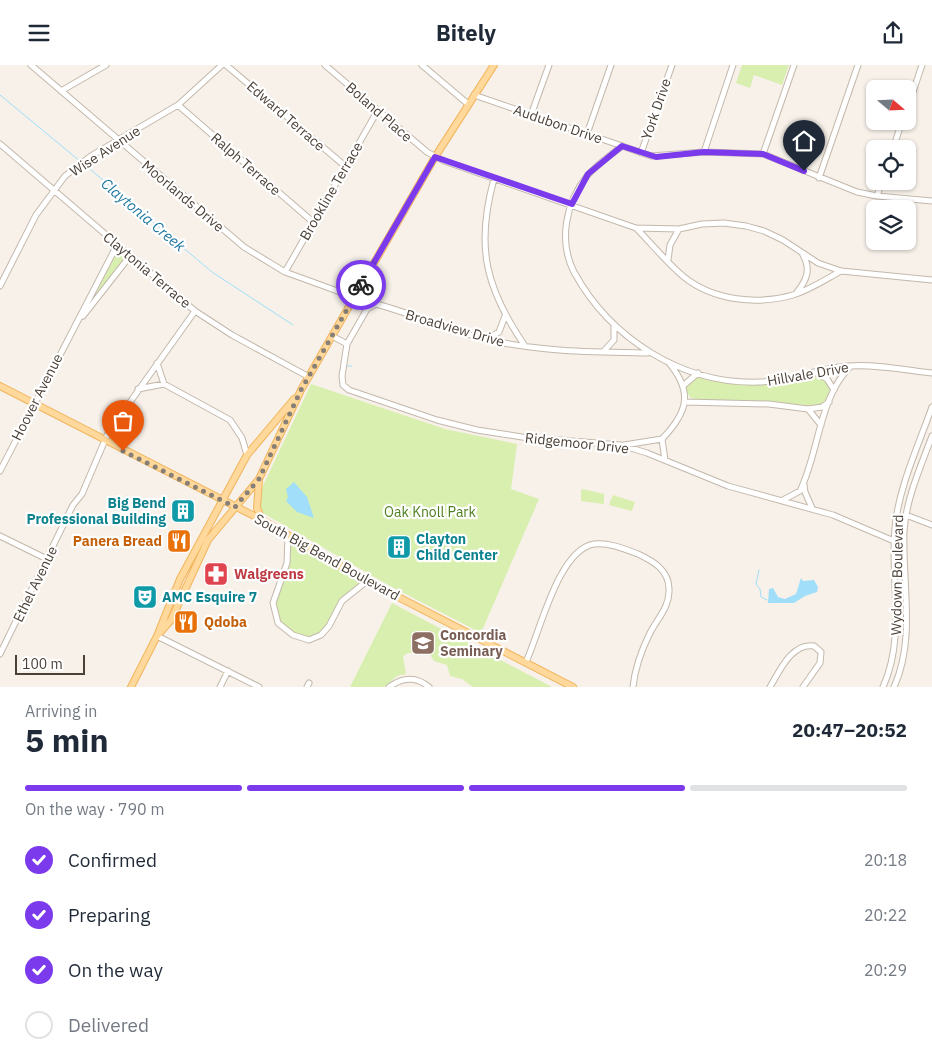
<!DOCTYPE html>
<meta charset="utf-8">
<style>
:root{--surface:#fff;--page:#f6f6f7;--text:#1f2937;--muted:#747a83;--line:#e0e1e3;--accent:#7c3aed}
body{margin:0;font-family:"IBM Plex Sans",sans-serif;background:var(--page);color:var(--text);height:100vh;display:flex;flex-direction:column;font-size:19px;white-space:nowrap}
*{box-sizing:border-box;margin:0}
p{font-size:16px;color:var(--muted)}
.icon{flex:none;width:28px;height:28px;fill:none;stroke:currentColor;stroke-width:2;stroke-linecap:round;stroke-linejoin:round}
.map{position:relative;height:622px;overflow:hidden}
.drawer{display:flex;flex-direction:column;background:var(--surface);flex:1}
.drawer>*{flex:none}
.needle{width:32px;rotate:109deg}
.tools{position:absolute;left:866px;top:15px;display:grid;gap:10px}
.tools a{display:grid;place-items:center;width:50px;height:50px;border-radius:8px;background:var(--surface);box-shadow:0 1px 4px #0004;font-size:25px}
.scale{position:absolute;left:15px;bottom:12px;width:70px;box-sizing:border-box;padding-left:5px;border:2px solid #4c4137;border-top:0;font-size:14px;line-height:18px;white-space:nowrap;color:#4c4137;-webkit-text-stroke:4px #fff;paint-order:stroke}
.pin{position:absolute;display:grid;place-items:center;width:42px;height:42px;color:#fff;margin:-51px -21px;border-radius:50% 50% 50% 0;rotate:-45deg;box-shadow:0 0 5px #0007}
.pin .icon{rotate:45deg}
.courier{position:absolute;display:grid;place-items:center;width:50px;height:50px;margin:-25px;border:4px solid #7c3aed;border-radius:50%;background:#fff;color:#222;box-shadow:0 1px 6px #0007}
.headline em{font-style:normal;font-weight:700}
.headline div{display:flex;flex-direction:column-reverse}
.headline{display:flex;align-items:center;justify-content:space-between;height:85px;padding:0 25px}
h1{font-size:32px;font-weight:700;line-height:38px}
.bar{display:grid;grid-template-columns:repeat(4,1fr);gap:8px 5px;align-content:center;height:60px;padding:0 25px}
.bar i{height:6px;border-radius:4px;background:var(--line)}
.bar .selected{background:var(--accent)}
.bar p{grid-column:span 4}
ol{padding:0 25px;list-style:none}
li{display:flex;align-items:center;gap:15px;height:55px}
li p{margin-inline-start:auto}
li .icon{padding:5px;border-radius:50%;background:var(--accent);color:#fff;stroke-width:4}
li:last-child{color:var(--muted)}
li i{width:28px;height:28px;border:2px solid var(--line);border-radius:50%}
header{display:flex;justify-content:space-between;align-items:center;height:65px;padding:0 25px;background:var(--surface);font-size:22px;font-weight:700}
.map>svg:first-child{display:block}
</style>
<header><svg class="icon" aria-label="menu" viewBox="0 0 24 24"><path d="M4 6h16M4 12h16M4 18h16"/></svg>Bitely<svg class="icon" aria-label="share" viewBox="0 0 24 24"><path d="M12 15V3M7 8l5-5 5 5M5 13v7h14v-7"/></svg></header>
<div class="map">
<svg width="932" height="622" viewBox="0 0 932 622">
<rect width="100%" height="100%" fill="#f7f1ea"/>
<path fill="#d9efaf" d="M742 0H789L782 20 754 10 750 23 736 18Z
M118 185 124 190 123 195 93 234Z
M697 312C724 316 748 322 775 319 786 318 809 310 818 312 825 314 829 320 830 326L824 339 816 341 744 335H696L690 332 686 325 687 318Z
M311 319 445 364 517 379 511 424 539 434 481 568 390 521 261 447 259 429Z
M583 424 604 429V439L581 436V425Z
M613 430 635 437 632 446 609 440Z
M288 470 367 516 344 534 321 570 309 575 293 570 278 558 274 547 276 527 285 507Z
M392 538 552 622H473L462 614 450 611 447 600 434 596 429 588H408L403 591 406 609 397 611 384 622H350Z"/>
<path fill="#a1def9" d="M294 417 307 432 314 453 297 447 286 436 288 432 286 424Z
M801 513 803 516 814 515 818 522 817 527 805 531 794 538H768L769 524 773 523 778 532 785 534 796 529Z"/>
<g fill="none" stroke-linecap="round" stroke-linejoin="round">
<path stroke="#a1def9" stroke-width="1" d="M0 30 81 97
M84 99 212 207 293 260
M346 301H352
M759 505 756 519 760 524 761 532 767 535"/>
<defs>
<path id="minor" d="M31 0 244 182 285 207 354 232
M226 0 345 101
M325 0 427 87 444 96 636 163 679 164 702 159 724 158 746 161 764 166 783 175 818 198 841 206 932 215
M422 0 468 39
M61 26 106 0
M474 30 651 91 704 87 763 89 857 127 877 131 932 136
M178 40 313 157
M908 42 922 0
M531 50 549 0
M587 69 611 0
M0 79 195 246 232 270 309 312
M622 81C610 91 597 99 587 111 566 137 558 176 574 207 610 273 682 320 760 317 790 316 819 303 849 301 876 299 905 305 932 308
M893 84 902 56
M704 87 733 0
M641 88 672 0
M763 89 794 0
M819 113 858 0
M494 114C475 182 486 224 525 281
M877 131 882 116
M636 163C652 179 667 198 684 212 714 236 758 240 793 230 810 225 826 214 841 206
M668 195 670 180 679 164
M285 207 378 45
M0 221 36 150 65 111 91 91 178 40 222 0
M797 227C807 215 811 204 803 190
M83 251 130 191
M332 271 347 279 367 244 376 239C414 249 450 266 489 275 542 287 595 287 648 288
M487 274 499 267 505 251
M347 279 342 311 343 320 349 325 437 355 477 365 522 372 621 380 647 388 728 421 833 450 894 476 904 478
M603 287 614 275V261
M157 298 164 319 230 355 242 373 247 390
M816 308 827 314 834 325
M684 320 698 308
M138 324 164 319
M685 337 769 339 808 344 822 342 829 337
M808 344 821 360
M662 374 665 395
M624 380 662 374C687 348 694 328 669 298
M0 406 117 180
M804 420 805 427 812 443
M783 435 800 426C819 388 819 331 851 301
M906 450 932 460
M288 470 287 498 273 538 278 558 293 570 309 575 321 570 329 561 342 536 367 516
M0 471 47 494
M157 571 259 622
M0 589 73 440 82 429 108 368 195 246
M526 597C540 567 558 485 594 479 608 477 625 484 638 489 653 496 669 505 669 524 670 542 657 554 650 568 641 586 635 602 633 622
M220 622 228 606
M307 622 309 618
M389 622C403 612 416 611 429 622
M770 622C779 607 792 577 814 581L821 587 820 598 803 622
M883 622C906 571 890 516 895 463 898 424 919 379 932 342
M894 622C916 574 902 518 904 466 906 434 921 401 932 371"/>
<path id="major" d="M0 321 262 455 367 516 573 622
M259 415 257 443 262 455
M157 571 171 555 208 475 259 414 301 325 435 92 494 0
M131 622 157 571 180 514 247 390 294 334"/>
</defs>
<use href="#minor" stroke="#c3b8ab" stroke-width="7"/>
<use href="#major" stroke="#f1b55d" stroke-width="8"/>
<use href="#minor" stroke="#fff" stroke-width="5"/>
<use href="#major" stroke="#ffd89b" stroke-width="6"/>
</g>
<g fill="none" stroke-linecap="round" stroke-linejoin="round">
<path stroke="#887f76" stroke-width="5" stroke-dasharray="0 9" d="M123 386 235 442 259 414 301 325 361 220"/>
<path stroke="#7c3aed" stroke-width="6" d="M361 220 435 92 572 139 588 109 622 81 656 92 704 87 763 89 804 106"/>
</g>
<defs>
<symbol id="building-square" viewBox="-11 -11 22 22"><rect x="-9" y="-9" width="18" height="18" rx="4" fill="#0f9aa8" stroke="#fff"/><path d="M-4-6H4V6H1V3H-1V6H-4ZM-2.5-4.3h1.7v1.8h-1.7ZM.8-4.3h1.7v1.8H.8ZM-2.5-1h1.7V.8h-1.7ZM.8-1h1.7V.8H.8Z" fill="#fff"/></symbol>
<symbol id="restaurant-square" viewBox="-11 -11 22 22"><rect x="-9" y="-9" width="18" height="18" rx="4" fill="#e8710a" stroke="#fff"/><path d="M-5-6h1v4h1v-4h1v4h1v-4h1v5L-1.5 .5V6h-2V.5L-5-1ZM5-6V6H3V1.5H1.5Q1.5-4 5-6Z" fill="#fff"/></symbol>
<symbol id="pharmacy-square" viewBox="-11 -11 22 22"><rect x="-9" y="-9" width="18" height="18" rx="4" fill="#e0444e" stroke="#fff"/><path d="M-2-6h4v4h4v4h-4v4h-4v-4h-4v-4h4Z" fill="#fff"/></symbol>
<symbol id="theatre-square" viewBox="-11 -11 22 22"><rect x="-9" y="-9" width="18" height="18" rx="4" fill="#0f9aa8" stroke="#fff"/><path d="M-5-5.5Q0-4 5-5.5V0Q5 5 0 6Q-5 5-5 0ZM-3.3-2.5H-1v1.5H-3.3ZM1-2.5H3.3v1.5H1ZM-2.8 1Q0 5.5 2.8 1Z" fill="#fff"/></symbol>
<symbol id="university-square" viewBox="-11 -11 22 22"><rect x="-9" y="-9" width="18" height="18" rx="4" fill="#8d6e63" stroke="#fff"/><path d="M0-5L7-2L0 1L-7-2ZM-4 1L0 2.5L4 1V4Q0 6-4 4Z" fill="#fff"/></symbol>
</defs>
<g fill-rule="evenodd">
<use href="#building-square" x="169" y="432" width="28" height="28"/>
<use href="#restaurant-square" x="165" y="462" width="28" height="28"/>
<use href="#building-square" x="385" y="468" width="28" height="28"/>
<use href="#pharmacy-square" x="202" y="495" width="28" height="28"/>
<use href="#theatre-square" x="131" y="518" width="28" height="28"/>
<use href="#restaurant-square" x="172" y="543" width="28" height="28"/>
<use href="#university-square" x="409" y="564" width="28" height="28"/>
</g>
<g text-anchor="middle" stroke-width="4.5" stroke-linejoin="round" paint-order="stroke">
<g font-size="14" fill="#4c4137" stroke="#fff">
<text transform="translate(656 44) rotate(-71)" y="5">York Drive</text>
<text transform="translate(379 47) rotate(41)" y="5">Boland Place</text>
<text transform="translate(286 51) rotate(41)" y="5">Edward Terrace</text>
<text transform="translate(558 59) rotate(19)" y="5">Audubon Drive</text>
<text transform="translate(105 86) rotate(-33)" y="5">Wise Avenue</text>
<text transform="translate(246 99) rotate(41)" y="5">Ralph Terrace</text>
<text transform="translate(331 126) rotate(-60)" y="5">Brookline Terrace</text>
<text transform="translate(183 131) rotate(40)" y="5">Moorlands Drive</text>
<text transform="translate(147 205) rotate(40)" y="5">Claytonia Terrace</text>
<text transform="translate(455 263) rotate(16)" y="5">Broadview Drive</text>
<text transform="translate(808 309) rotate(-10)" y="5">Hillvale Drive</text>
<text transform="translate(37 332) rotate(-63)" y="5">Hoover Avenue</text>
<text transform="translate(577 378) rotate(6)" y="5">Ridgemoor Drive</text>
<text transform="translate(327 492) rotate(29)" y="5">South Big Bend Boulevard</text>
<text transform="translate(897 510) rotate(-89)" y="5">Wydown Boulevard</text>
<text transform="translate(35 519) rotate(-64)" y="5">Ethel Avenue</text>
</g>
<g font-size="14" font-weight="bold" fill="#0d838f" stroke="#fff" text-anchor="start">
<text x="166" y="443" text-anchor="end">Big Bend<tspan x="166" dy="16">Professional Building</tspan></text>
<text x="416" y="479">Clayton<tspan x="416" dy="16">Child Center</tspan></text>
<text x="162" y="537">AMC Esquire 7</text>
</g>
<g font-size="14" fill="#4f8021" stroke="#fff">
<text x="430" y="452">Oak Knoll Park</text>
</g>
<g font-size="14" font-weight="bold" fill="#c56008" stroke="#fff" text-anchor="end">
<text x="162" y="481">Panera Bread</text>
<text x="204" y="562" text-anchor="start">Qdoba</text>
</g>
<g font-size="14" font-weight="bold" fill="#be3a42" stroke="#fff" text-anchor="start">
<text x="234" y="514">Walgreens</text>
</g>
<g font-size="14" font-weight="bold" fill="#785e54" stroke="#fff" text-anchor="start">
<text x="440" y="575">Concordia<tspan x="440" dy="16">Seminary</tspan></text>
</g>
<g font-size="15" font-style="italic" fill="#1f78a2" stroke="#fff">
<text transform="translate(143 150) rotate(40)" y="5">Claytonia Creek</text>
</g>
</g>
</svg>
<div class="tools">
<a><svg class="needle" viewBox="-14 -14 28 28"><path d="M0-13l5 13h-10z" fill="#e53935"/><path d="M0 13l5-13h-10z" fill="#747a83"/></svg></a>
<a><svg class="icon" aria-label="locate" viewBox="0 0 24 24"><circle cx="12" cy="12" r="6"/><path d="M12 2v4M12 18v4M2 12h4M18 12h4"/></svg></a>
<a><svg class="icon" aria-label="layers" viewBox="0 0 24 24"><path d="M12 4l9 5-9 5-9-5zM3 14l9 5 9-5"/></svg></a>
</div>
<div class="scale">100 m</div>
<div class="pin" style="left:123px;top:386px;background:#ea580c"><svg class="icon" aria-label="bag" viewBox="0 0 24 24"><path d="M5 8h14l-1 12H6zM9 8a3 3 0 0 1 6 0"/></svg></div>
<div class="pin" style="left:804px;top:106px;background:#1f2937"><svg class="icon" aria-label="home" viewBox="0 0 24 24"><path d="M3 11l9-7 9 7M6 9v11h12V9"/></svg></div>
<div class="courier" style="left:361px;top:220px"><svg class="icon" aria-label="bike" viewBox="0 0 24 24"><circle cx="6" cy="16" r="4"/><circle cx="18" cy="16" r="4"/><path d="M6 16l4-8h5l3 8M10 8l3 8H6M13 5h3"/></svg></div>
</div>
<section class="drawer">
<div class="headline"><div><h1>5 min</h1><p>Arriving in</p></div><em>20:47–20:52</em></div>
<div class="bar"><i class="selected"></i><i class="selected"></i><i class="selected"></i><i></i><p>On the way · 790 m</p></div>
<ol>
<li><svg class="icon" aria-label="check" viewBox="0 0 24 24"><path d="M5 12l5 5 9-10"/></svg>Confirmed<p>20:18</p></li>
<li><svg class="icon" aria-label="check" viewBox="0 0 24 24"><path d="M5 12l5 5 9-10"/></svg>Preparing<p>20:22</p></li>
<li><svg class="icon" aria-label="check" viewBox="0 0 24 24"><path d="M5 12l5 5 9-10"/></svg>On the way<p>20:29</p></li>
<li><i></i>Delivered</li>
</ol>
</section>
